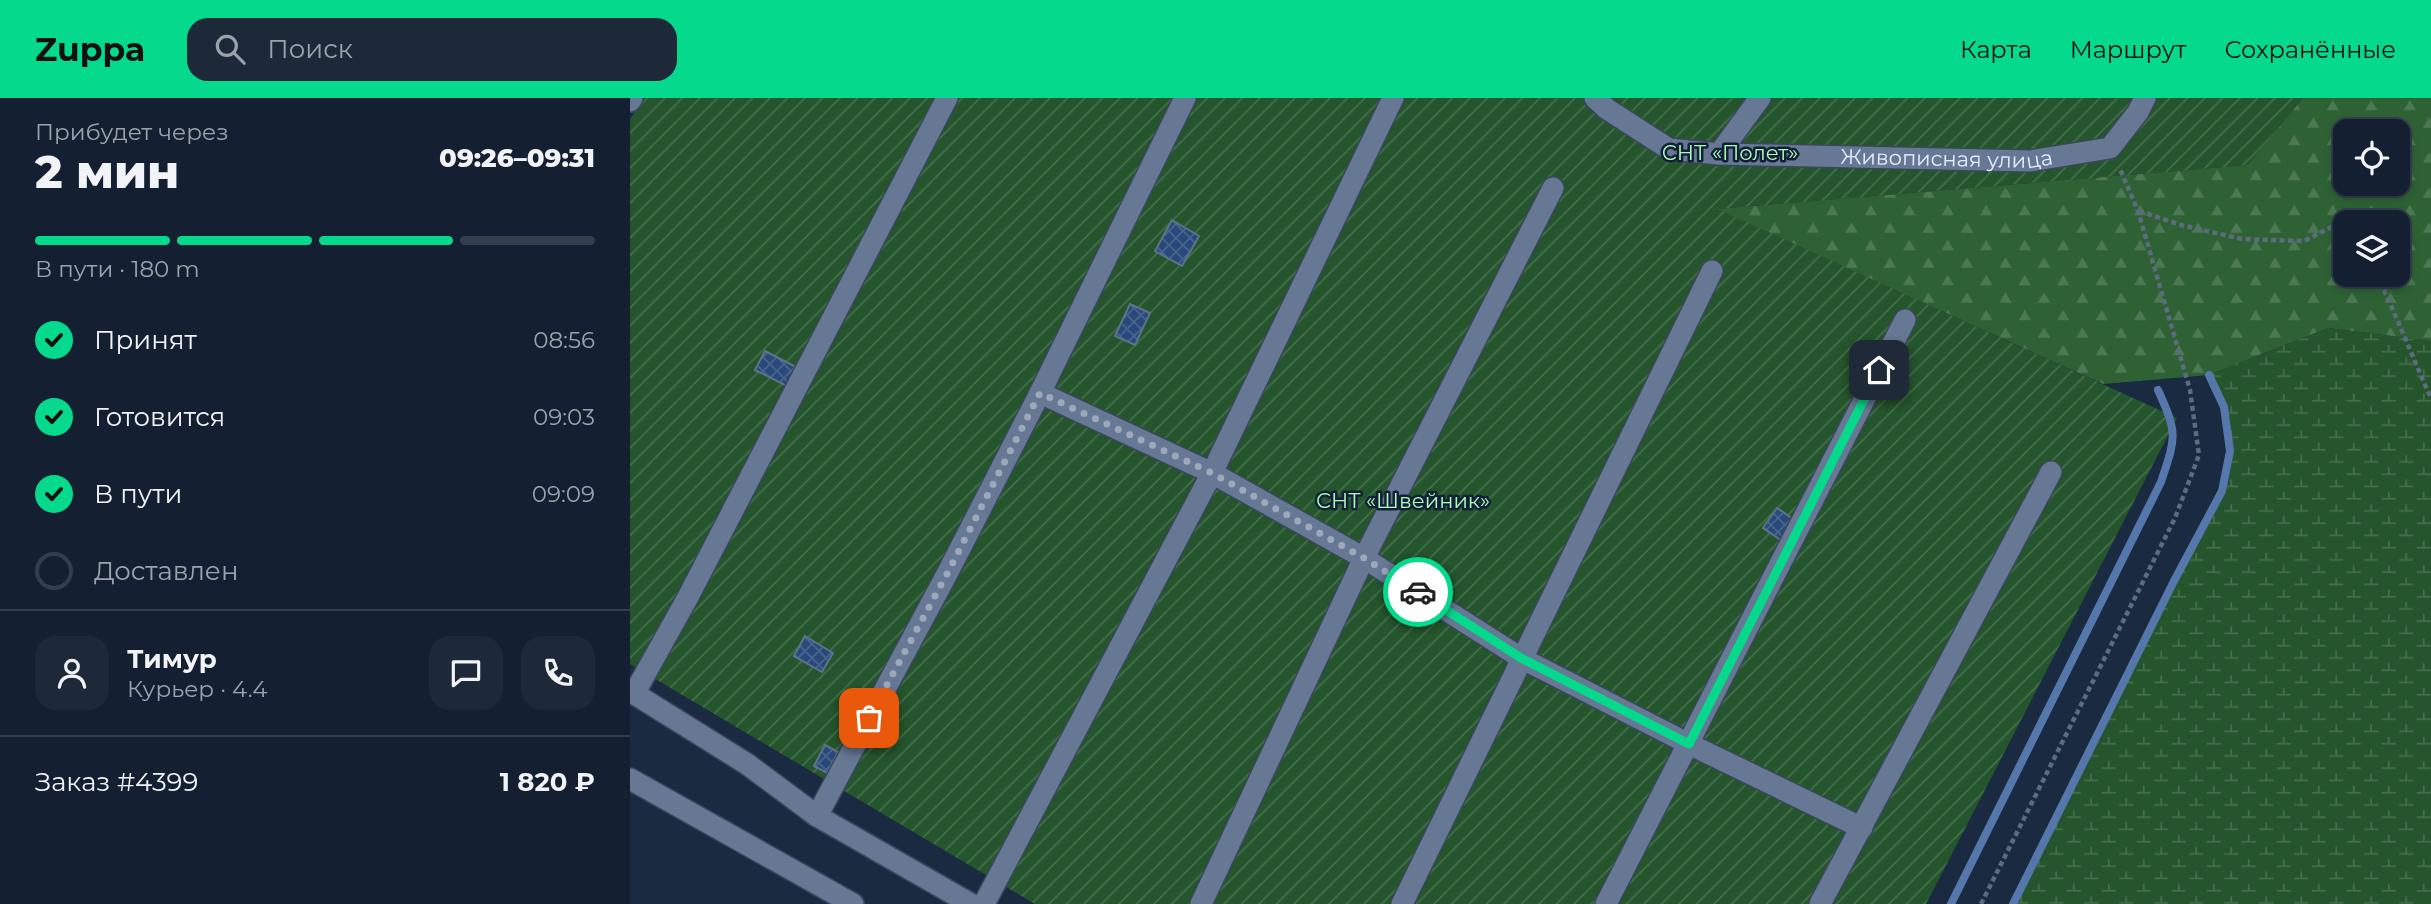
<!DOCTYPE html>
<html lang="ru">
<meta charset="utf-8">
<style>
:root{--surface:#142031;--page:#1d2839;--text:#f1f3f6;--muted:#9da3ab;--line:#333e4d;--accent:#05d98b}
body{margin:0;font-family:Montserrat,sans-serif;background:var(--page);color:var(--text);height:100vh;display:flex;flex-direction:column;font-size:26px;white-space:nowrap}
*{box-sizing:border-box;margin:0}
p{font-size:23px;color:var(--muted)}
.icon{flex:none;width:38px;height:38px;fill:none;stroke:currentColor;stroke-width:2;stroke-linecap:round;stroke-linejoin:round}
.map{position:relative;flex:1;overflow:hidden}
.drawer{display:flex;flex-direction:column;background:var(--surface);width:630px}
.drawer>*{flex:none}
.controls{position:absolute;left:1703px;top:21px;display:grid;gap:14px}
.controls a{display:grid;place-items:center;width:77px;height:77px;border-radius:14px;background:var(--surface);box-shadow:0 4px 10px #0003,0 0 0 2px var(--line);font-size:35px}
.pin{position:absolute;display:grid;place-items:center;width:60px;height:60px;color:#fff;margin:-30px;border-radius:14px;box-shadow:0 4px 10px #0006}
.courier{position:absolute;display:grid;place-items:center;width:70px;height:70px;margin:-35px;border:5px solid #05d98b;border-radius:50%;background:#fff;color:#222;box-shadow:0 2px 9px #0007}
.overview em{font-style:normal;font-weight:800}
.overview div{display:flex;flex-direction:column-reverse}
.overview{display:flex;align-items:center;justify-content:space-between;height:119px;padding:0 35px}
h1{font-size:46px;font-weight:800;line-height:52px}
.bar{display:grid;grid-template-columns:repeat(4,1fr);gap:10px 7px;align-content:center;height:84px;padding:0 35px}
.bar i{height:9px;border-radius:5px;background:var(--line)}
.bar .current{background:var(--accent)}
.bar p{grid-column:span 4}
.line{display:flex;align-items:center;gap:18px;padding:0 35px;border-top:2px solid var(--line)}
.line div{flex:1}
.round{display:grid;place-items:center;flex:none;width:74px;height:74px;border-radius:21px;background:var(--page)}
ol{padding:0 35px;list-style:none}
li{display:flex;align-items:center;gap:21px;height:77px}
li p{margin-inline-start:auto}
li .icon{padding:7px;border-radius:50%;background:var(--accent);color:#111;stroke-width:4}
li:last-child{color:var(--muted)}
li i{width:38px;height:38px;border:4px solid var(--line);border-radius:50%}
header{display:flex;align-items:center;gap:42px;box-sizing:border-box;height:98px;padding:0 35px;background:var(--accent);color:#111}
header strong{font-size:33px}
nav{display:flex;gap:38px;margin-inline-start:auto;font-size:24px}
.search{width:490px;height:63px;background:var(--page);display:flex;align-items:center;gap:18px;box-sizing:border-box;padding:0 24px;border-radius:21px;color:var(--muted);font-size:26px}
main{display:flex;flex:1;min-height:0}
.map>svg:first-child{display:block}
</style>
<header>
<strong>Zuppa</strong>
<div class="search"><svg class="icon" aria-label="search" viewBox="0 0 24 24"><circle cx="10" cy="10" r="6"/><path d="M15 15l6 6"/></svg>Поиск</div>
<nav><a>Карта</a><a>Маршрут</a><a>Сохранённые</a></nav>
</header>
<main>
<section class="drawer">
<div class="overview"><div><h1>2 мин</h1><p>Прибудет через</p></div><em>09:26–09:31</em></div>
<div class="bar"><i class="current"></i><i class="current"></i><i class="current"></i><i></i><p>В пути · 180 m</p></div>
<ol>
<li><svg class="icon" aria-label="check" viewBox="0 0 24 24"><path d="M5 12l5 5 9-10"/></svg>Принят<p>08:56</p></li>
<li><svg class="icon" aria-label="check" viewBox="0 0 24 24"><path d="M5 12l5 5 9-10"/></svg>Готовится<p>09:03</p></li>
<li><svg class="icon" aria-label="check" viewBox="0 0 24 24"><path d="M5 12l5 5 9-10"/></svg>В пути<p>09:09</p></li>
<li><i></i>Доставлен</li>
</ol>
<div class="line" style="height:126px"><a class="round"><svg class="icon" aria-label="person" viewBox="0 0 24 24"><circle cx="12" cy="8" r="4"/><path d="M4 21q1-7 8-7t8 7"/></svg></a><div><b>Тимур</b><p>Курьер · 4.4</p></div><a class="round"><svg class="icon" aria-label="chat" viewBox="0 0 24 24"><path d="M4 5h16v11H9l-5 4z"/></svg></a><a class="round"><svg class="icon" aria-label="phone" viewBox="0 0 24 24"><path d="M5 4h4l2 5-3 2q2 4 5 5l2-3 5 2v4C11 20 4 13 5 4z"/></svg></a></div>
<div class="line" style="height:91px"><div>Заказ #4399</div><b>1 820 ₽</b></div>
</section>
<div class="map">
<svg width="1801" height="806" viewBox="0 0 1801 806">
<defs>
<pattern id="forest-firs" width="22" height="20" patternUnits="userSpaceOnUse" patternTransform="scale(1.75)"><rect width="22" height="20" fill="#2e6235"/><path d="M5 1l3.5 6h-7zM16 11l3.5 6h-7z" fill="#4c7953"/></pattern>
<pattern id="wetland-marsh" width="20" height="14" patternUnits="userSpaceOnUse" patternTransform="scale(1.75)"><rect width="20" height="14" fill="#25552c"/><path d="M1 5h8M5 5V1M11 12h8M15 12V8" fill="none" stroke="#446e4c"/></pattern>
<pattern id="garden-furrows" width="10" height="10" patternUnits="userSpaceOnUse" patternTransform="scale(1.75)"><rect width="10" height="10" fill="#25552c"/><path d="M-1 1l2-2M0 10L10 0M9 11l2-2" fill="none" stroke="#446e4c"/></pattern>
<pattern id="building-cross-hatch" width="8" height="8" patternUnits="userSpaceOnUse" patternTransform="scale(1.75)"><rect width="8" height="8" fill="#284979"/><path d="M0 0l8 8M0 8l8-8" fill="none" stroke="#47648d"/></pattern>
</defs>
<rect width="100%" height="100%" fill="#1a2a41"/>
<path fill="url(#forest-firs)" fill-rule="evenodd" d="M1673 0H1801V243L1698 230 1579 277 1473 286 1086 111 1617 67ZM1715 33H1768V86H1715ZM1715 124H1768V177H1715Z"/>
<path fill="url(#wetland-marsh)" d="M1698 230 1801 243V806H1383L1544 483 1592 393 1600 353 1594 309 1579 277Z"/>
<path fill="url(#garden-furrows)" d="M15 0H1673L1618 67 1088 111 1547 320 1296 806H405L0 566V21Z"/>
<g fill="none" stroke-linecap="round" stroke-linejoin="round">
<path stroke="#5577ab" stroke-width="8" d="M1321 806 1531 384C1546 339 1548 336 1528 292
M1383 806 1544 483 1592 393 1600 353 1594 309 1579 277"/>
</g>
<path fill="url(#building-cross-hatch)" stroke="#5f728c" stroke-width="2" d="M542 122 569 138 552 168 525 153Z
M500 206 520 215 505 247 485 238Z
M135 253 168 270 159 289 125 272Z
M1147 410 1166 423 1152 443 1133 430Z
M175 538 203 555 192 574 164 558Z
M195 647 208 654 197 675 184 668Z"/>
<g fill="none" stroke-linecap="round" stroke-linejoin="round">
<defs>
<g id="minor">
<path id="s1" d="M965 0 977 11 1039 51 1089 56 1400 63 1480 50 1508 14 1515 0"/>
<path d="M0 3 2 0"/>
<path d="M1089 56 1130 0"/>
<path d="M410 295 582 375 734 460 891 560 1059 646 1232 730"/>
<path d="M0 593 117 666 187 718 341 806"/>
<path d="M4 596 58 499 317 0"/>
<path d="M0 681 223 806"/>
<path d="M187 718 318 474 410 295 555 0"/>
<path d="M354 806 582 375 763 0"/>
<path d="M571 806 734 460 923 90"/>
<path d="M772 806 1082 173"/>
<path d="M976 806 1275 222"/>
<path d="M1190 806 1421 374"/>
</g>
</defs>
<use href="#minor" stroke="#3a475a" stroke-width="24"/>
<path stroke="#5d6b7f" stroke-width="4.5" stroke-dasharray="5 3.5" stroke-linecap="butt" d="M1509 113 1551 127 1612 141 1674 143 1727 116 1746 124
M1746 177C1767 217 1782 259 1801 300
M1351 806 1545 420 1569 357 1560 292 1508 113 1490 71"/>
<use href="#minor" stroke="#667893" stroke-width="21"/>
</g>
<g fill="none" stroke-linecap="round" stroke-linejoin="round">
<path stroke="#9da9bb" stroke-width="7" stroke-dasharray="0 12.6" d="M239 620 318 474 410 295 582 375 734 460 788 494"/>
<path stroke="#05d98b" stroke-width="9" d="M788 494 891 560 1059 646 1249 272"/>
</g>
<g text-anchor="middle" stroke-width="5" stroke-linejoin="round" paint-order="stroke">
<g font-size="21" fill="#adfab4" stroke="#112036">
<text x="1100" y="62">СНТ «Полет»</text>
<text x="773" y="410">СНТ «Швейник»</text>
</g>
<g font-size="21" fill="#e3edfd" stroke="#112036">
<text dy="7" stroke="none"><textPath href="#s1" startOffset="368">Живописная улица</textPath></text>
</g>
</g>
</svg>
<div class="controls">
<a><svg class="icon" aria-label="locate" viewBox="0 0 24 24"><circle cx="12" cy="12" r="6"/><path d="M12 2v4M12 18v4M2 12h4M18 12h4"/></svg></a>
<a><svg class="icon" aria-label="layers" viewBox="0 0 24 24"><path d="M12 4l9 5-9 5-9-5zM3 14l9 5 9-5"/></svg></a>
</div>
<div class="pin" style="left:239px;top:620px;background:#ea580c"><svg class="icon" aria-label="bag" viewBox="0 0 24 24"><path d="M5 8h14l-1 12H6zM9 8a3 3 0 0 1 6 0"/></svg></div>
<div class="pin" style="left:1249px;top:272px;background:#1f2937"><svg class="icon" aria-label="home" viewBox="0 0 24 24"><path d="M3 11l9-7 9 7M6 9v11h12V9"/></svg></div>
<div class="courier" style="left:788px;top:494px"><svg class="icon" aria-label="car" viewBox="0 0 24 24"><path d="M5 17H2v-5l4-1 3-4h7l3 4 3 1v5h-3M9 17h6M6 11h13"/><circle cx="7" cy="17" r="2"/><circle cx="17" cy="17" r="2"/></svg></div>
</div>
</main>
